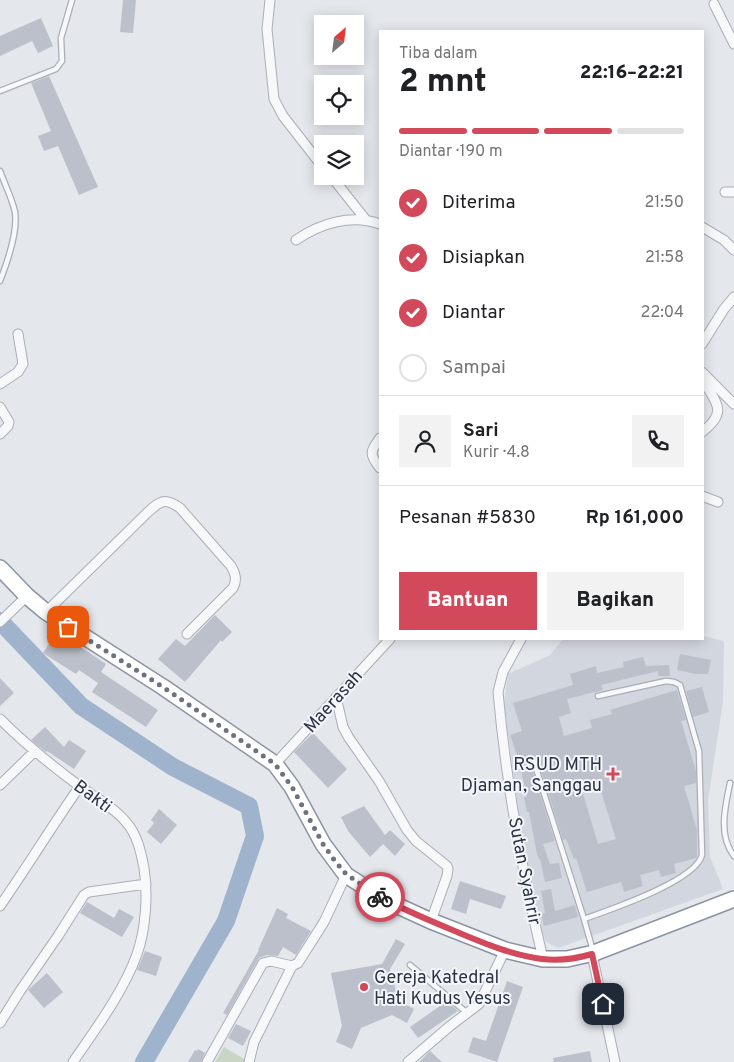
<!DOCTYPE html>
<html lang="id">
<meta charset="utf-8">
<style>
:root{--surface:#fff;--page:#f2f2f2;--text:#202124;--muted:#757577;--line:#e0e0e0;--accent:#d1495b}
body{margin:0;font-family:Overpass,sans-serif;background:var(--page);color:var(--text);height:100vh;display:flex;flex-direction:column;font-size:19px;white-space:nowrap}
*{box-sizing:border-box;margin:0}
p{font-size:16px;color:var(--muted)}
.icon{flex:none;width:28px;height:28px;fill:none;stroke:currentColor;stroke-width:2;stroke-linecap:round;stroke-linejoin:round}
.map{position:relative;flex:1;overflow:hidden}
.details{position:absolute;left:379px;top:30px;width:325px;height:610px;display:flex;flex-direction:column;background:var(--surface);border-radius:0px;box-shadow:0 2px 12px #0003}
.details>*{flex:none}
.needle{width:32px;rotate:28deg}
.controls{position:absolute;left:314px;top:15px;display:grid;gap:10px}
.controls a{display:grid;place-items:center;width:50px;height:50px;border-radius:0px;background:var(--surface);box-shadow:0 2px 12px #0003;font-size:25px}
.pin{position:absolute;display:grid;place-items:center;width:42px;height:42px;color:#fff;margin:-21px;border-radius:10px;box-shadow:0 2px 8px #0006}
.courier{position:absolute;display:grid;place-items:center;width:50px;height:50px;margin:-25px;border:4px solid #d1495b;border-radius:50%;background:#fff;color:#222;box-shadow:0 1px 6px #0007}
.summary em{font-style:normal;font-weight:800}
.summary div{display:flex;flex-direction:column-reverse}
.summary{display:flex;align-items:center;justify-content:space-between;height:85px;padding:0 20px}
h1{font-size:32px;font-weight:800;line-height:38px}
.bar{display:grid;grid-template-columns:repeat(4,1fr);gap:8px 5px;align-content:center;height:60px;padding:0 20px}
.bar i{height:6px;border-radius:4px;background:var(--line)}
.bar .on{background:var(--accent)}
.bar p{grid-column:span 4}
.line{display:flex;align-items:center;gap:12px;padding:0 20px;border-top:1px solid var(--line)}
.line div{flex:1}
.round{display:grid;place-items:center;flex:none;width:52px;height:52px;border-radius:0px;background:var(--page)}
ol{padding:0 20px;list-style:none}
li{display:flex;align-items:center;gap:15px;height:55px}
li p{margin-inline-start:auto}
li .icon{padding:5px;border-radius:50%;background:var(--accent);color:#fff;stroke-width:4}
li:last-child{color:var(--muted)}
li i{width:28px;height:28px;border:2px solid var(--line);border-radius:50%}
.cta{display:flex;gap:10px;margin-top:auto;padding:10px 20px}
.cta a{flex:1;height:58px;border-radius:0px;background:var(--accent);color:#fff;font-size:20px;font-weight:800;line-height:58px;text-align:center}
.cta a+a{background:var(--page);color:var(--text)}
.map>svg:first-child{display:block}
</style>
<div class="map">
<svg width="734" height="1062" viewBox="0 0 734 1062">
<rect width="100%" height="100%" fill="#e4e7ec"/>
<path fill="#d2d6de" d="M703 636 724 641 723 702 708 800 710 857 723 889 558 948 545 941 529 887 504 705 508 674 550 655 563 639H702Z"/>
<path fill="#c9d6c5" d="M224 1047 246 1060 244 1062H215Z"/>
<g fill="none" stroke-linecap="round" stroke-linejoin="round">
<path stroke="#9fb4cc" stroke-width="18" d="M0 621 81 706 173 767 249 806 255 836 226 921 144 1062"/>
</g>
<path fill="#bbc0ca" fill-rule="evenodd" d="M123 0H136L133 33 120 32Z
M41 18 53 46 38 53 32 41 0 56V36Z
M49 76 98 187 79 195 58 146 44 151 38 136 51 131 31 83Z
M215 615 232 632 222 642 221 640 185 682 158 659 176 639 185 646Z
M57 631 106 664 101 672 158 710 146 727 92 692 98 683 79 670 76 674 43 653Z
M680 654 711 660 708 674H696L677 670Z
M643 657 646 666 669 665 670 676H658V671L601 685 603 690 567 699 571 713 559 717 564 736 592 728 590 720 612 714 610 710 677 690 686 720 681 721 696 771V783L684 786 697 830V856L696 858 674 864 676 873 661 877 659 870 640 875 643 886 624 892 621 882 587 892 576 858 574 859 566 839 563 840 538 761 533 758 531 760 530 763 555 841 543 844 550 864 559 863 562 878 545 882 540 859H539L537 854 529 812H527L524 797H527L519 761 510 735 522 731 513 703 573 685 570 674 596 666 597 673 624 667 623 662ZM598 782 616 839 598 844 581 787Z
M0 678 14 693 0 706Z
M702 687 709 712 693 717 686 691Z
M45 727 64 747 69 740 86 751 74 769 47 751 46 752 31 740Z
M313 733 347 769 328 788 294 752Z
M364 806 385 835 390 830 405 844 395 856 383 844 370 857 348 831 341 817Z
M159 809 177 825 161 844 147 832 154 823 151 820Z
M460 881 506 896 501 909 470 899 466 914 451 909Z
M551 889 555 911 575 905 578 917 544 926 541 914 545 913 541 891Z
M87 902 114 918 119 909 134 917 122 937 80 913Z
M277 908 288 914 286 918 311 931 296 955 283 947 278 956 267 955 259 958 227 1015 223 1013 259 950H258Z
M396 939 405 944 390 969 399 1001 414 1009 407 1023 392 1015 361 1028 352 1049 336 1042 342 1026 331 973 382 964Z
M145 951 162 957 156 976 137 970Z
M47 973 63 992 44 1008 28 990Z
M507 981 523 987 497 1062 468 1052 473 1037 486 1041Z
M447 1001 458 1011 418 1038 410 1027Z
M236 1024 251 1031 243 1046 228 1038Z
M198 1049 205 1053 201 1062H188L195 1050 197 1051Z
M430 1051 442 1062H419Z
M590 1051 592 1062H554L553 1058Z"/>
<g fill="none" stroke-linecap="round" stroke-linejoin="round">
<defs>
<path id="service" d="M0 91 56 69 62 61 61 38 72 0
M0 171C5 185 12 198 15 212 18 232 7 263 0 281
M534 762 584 919
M730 783C725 807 718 836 734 856
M593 951 584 919C609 910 696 881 702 855L699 751 680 685 674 682 666 681 598 696
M410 965 466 1012"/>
<path id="minor" d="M270 0 267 29 274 99 283 116 322 166
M714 4 734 44
M331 176 366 220
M725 192H734
M702 227 724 240 734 250
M296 240C321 223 351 214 380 224
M702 344 724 309 734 297
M702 372 734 404
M702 379C716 403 729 411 702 432
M0 384 18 372 23 364 18 334
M0 407 9 422 8 426 0 434
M380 438C370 452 369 454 380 468
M702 496 718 502
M46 612 147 513C160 501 164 497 180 508L231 566C236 575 237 580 233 588L187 634
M0 622 27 596
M521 639 503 672 498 692C506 781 522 872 543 959
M336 697 343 727 349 738 379 781 407 830 416 841 447 866 448 869 447 876 431 921
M0 719C24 743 51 765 78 785 94 797 114 807 126 822 137 834 141 852 144 868 148 894 146 929 137 954 124 991 95 1030 73 1062
M275 764 390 639
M0 785 35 751
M0 906C27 867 52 826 80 786
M592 954 615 1062
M0 1023 20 991 58 936 84 895 89 892 146 884
M207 1062 263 963 271 961 292 966 298 963 324 922 346 875
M249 1062 254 1042 292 966
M408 1062 450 1026 479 1004 505 950"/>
<path id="trunk" d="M0 568 27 596 46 612 163 687 275 764 292 787 323 844 346 875 385 900 431 921 505 950 543 959H567L594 953 734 899"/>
</defs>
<use href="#service" stroke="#a9aeb7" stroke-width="7"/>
<use href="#minor" stroke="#a9aeb7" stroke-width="11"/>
<use href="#trunk" stroke="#8b94a3" stroke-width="18"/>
<use href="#service" stroke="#f7f8fa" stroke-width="4.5"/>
<use href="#minor" stroke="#f7f8fa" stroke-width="9"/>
<use href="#trunk" stroke="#fff" stroke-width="15"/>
</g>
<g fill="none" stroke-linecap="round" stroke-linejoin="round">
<path stroke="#6c737f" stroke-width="5" stroke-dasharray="0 9" d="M68 627 163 687 275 764 292 787 323 844 335 861 346 874 380 897"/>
<path stroke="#d1495b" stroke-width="6" d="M380 897C402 909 426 919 450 929 479 941 510 955 542 959 559 961 575 959 592 954L603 1004"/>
</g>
<g fill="#d1495b" stroke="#f4f6f9" stroke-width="2">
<path d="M610.5 766.5h5v5h5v5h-5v5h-5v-5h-5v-5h5z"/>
<circle cx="364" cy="987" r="5"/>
</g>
<g text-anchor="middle" stroke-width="4" stroke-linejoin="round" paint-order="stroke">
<g font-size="18" fill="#2b3445" stroke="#f4f6f9">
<text transform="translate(333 701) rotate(-48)" y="6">Maerasah</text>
<text transform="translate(93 796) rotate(36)" y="6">Bakti</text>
<text transform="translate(525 871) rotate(79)" y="6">Sutan Syahrir</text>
</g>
<g font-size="18" fill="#2b3445" stroke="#f4f6f9" text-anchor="end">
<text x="602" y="770">RSUD MTH<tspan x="602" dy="21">Djaman, Sanggau</tspan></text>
<text x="374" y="983" text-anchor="start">Gereja Katedral<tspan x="374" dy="21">Hati Kudus Yesus</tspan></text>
</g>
</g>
</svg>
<div class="controls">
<a><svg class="needle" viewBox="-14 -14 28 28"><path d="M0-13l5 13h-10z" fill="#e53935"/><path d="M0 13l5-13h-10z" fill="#757577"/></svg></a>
<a><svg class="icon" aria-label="locate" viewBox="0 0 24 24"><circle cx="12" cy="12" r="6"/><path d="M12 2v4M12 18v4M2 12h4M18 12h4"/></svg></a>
<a><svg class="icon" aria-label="layers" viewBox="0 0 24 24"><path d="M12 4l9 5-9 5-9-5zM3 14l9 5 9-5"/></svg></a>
</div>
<div class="pin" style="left:68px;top:627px;background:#ea580c"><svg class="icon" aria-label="bag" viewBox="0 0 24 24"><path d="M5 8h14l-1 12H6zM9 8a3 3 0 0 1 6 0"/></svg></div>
<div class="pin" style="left:603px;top:1004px;background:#1f2937"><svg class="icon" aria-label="home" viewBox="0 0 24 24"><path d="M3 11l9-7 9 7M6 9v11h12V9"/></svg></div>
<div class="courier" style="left:380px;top:897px"><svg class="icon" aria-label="bike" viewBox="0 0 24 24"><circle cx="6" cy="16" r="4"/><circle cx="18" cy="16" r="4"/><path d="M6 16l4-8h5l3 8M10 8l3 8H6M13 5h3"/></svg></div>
<section class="details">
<div class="summary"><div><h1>2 mnt</h1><p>Tiba dalam</p></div><em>22:16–22:21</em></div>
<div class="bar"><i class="on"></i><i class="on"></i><i class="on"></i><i></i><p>Diantar · 190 m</p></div>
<ol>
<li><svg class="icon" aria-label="check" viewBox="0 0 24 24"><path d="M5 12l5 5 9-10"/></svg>Diterima<p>21:50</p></li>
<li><svg class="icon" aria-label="check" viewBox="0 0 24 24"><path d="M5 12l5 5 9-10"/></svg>Disiapkan<p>21:58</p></li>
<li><svg class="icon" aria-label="check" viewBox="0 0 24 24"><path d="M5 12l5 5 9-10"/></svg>Diantar<p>22:04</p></li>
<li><i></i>Sampai</li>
</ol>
<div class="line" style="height:90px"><a class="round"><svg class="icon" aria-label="person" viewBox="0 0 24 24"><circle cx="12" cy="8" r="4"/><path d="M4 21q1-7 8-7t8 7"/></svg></a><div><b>Sari</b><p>Kurir · 4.8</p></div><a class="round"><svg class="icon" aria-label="phone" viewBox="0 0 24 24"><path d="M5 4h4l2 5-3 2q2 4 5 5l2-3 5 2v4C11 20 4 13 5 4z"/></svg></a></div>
<div class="line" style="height:65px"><div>Pesanan #5830</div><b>Rp 161,000</b></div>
<div class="cta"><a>Bantuan</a><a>Bagikan</a></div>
</section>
</div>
